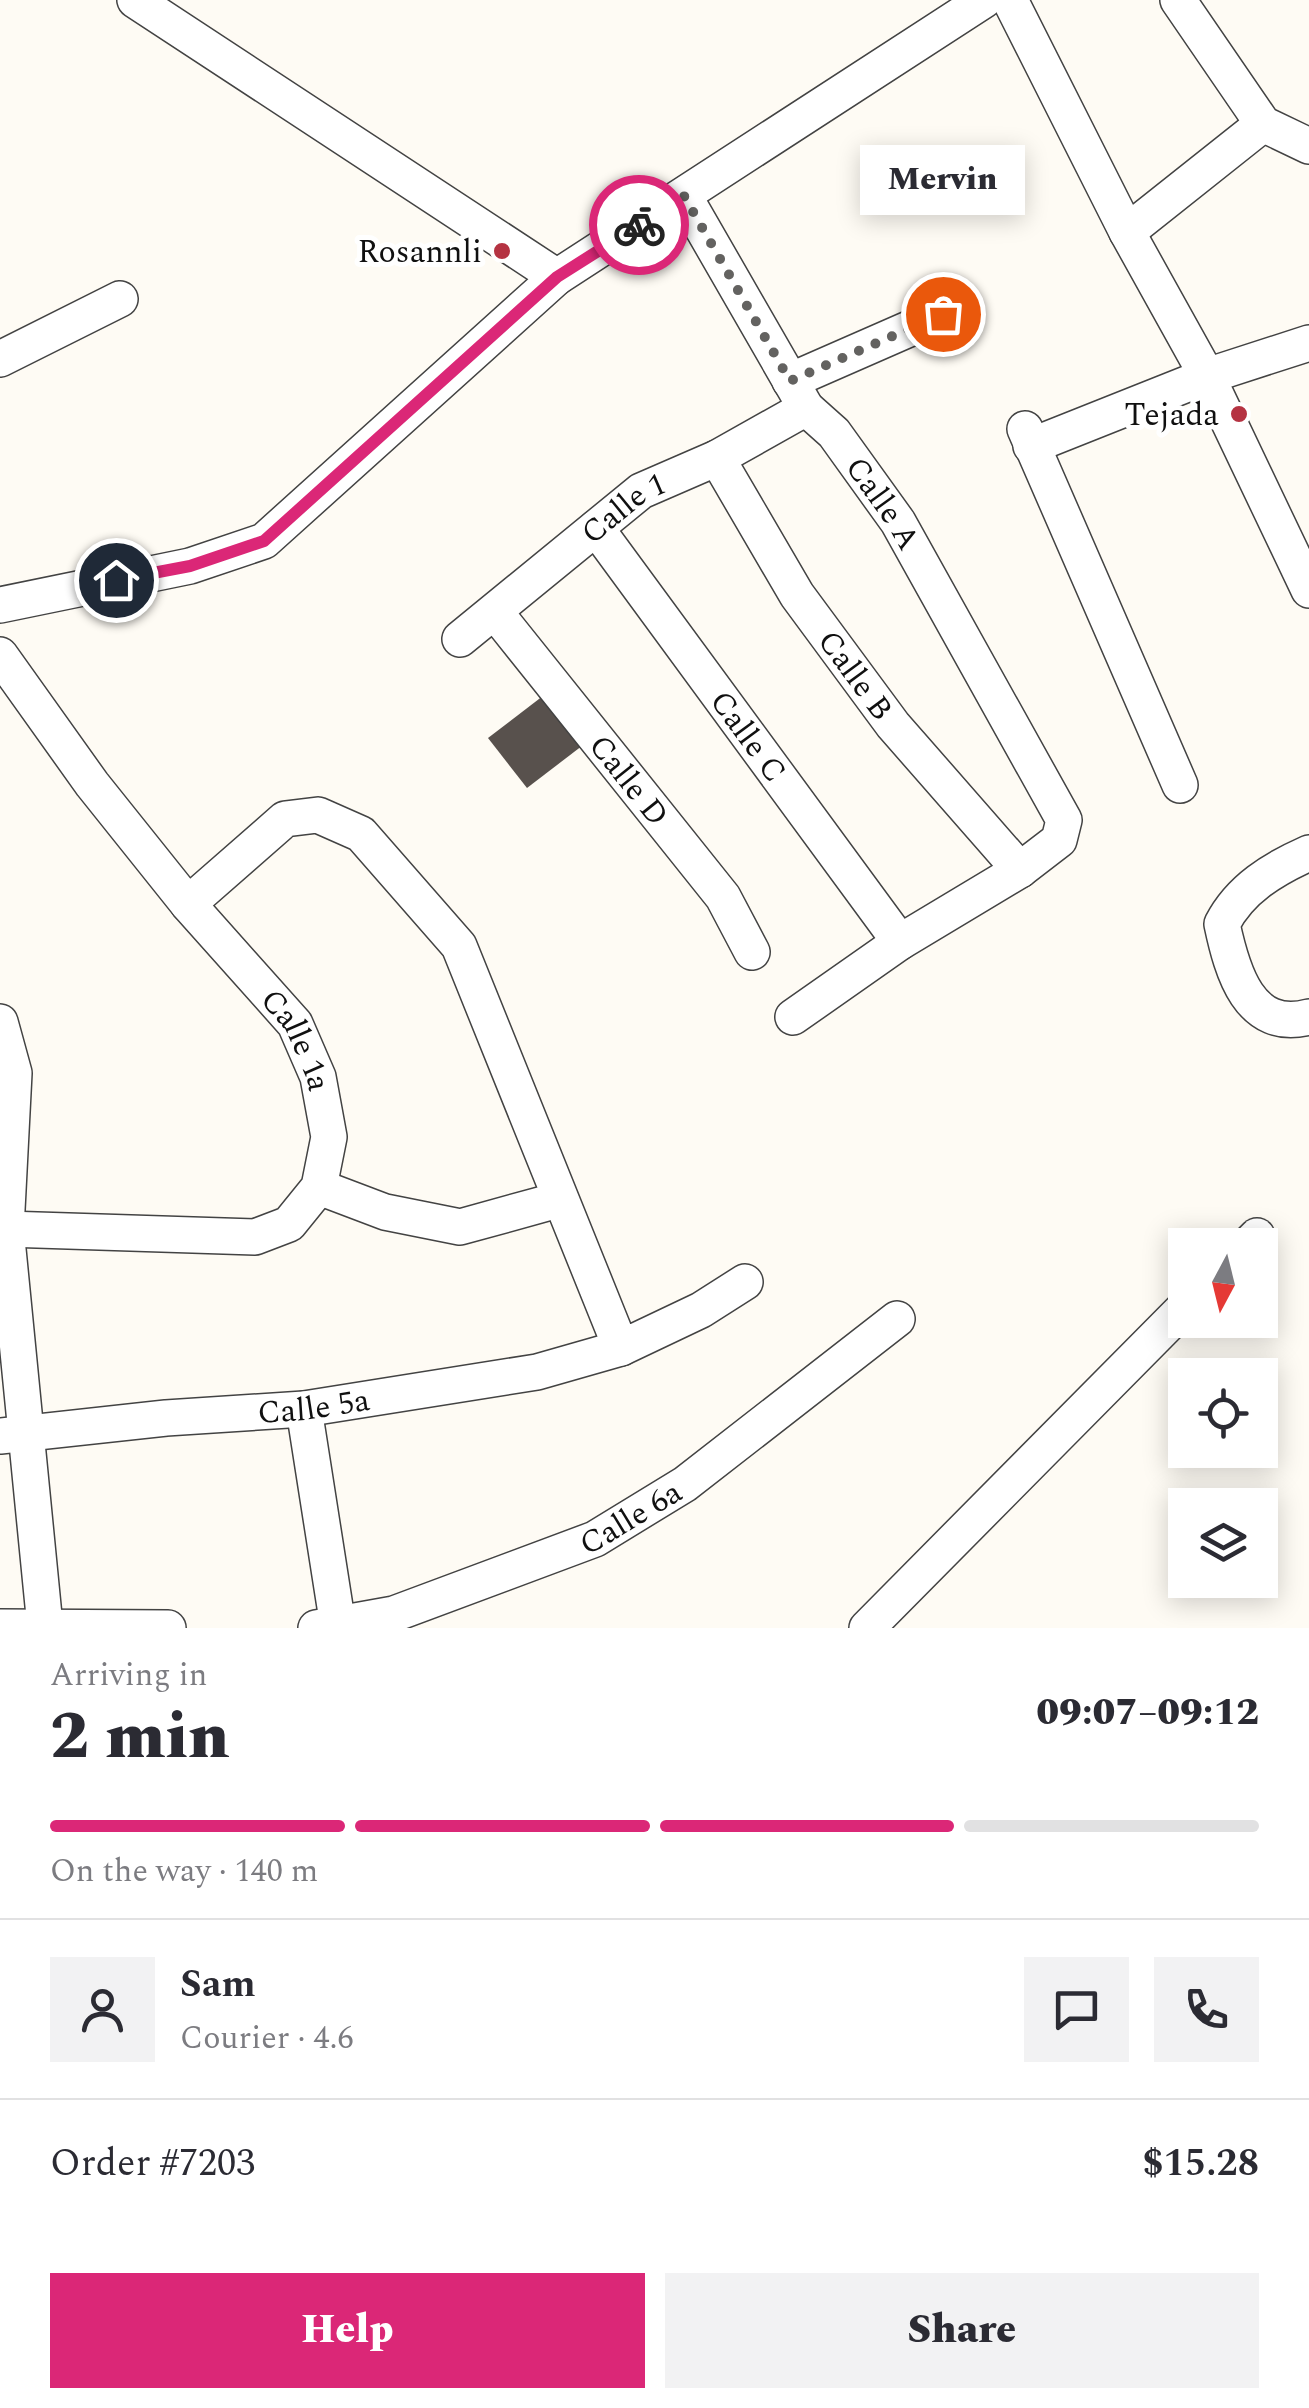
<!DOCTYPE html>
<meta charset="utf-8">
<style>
:root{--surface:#fff;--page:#f2f2f3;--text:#2b2b33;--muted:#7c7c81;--line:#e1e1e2;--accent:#db2777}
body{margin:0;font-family:Spectral,serif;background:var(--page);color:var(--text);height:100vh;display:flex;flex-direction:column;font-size:38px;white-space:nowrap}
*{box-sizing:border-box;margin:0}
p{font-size:32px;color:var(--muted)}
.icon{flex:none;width:55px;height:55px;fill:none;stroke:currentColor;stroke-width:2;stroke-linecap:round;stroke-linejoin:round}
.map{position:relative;height:1628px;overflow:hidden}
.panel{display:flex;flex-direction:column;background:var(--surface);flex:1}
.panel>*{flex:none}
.needle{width:65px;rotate:187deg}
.tools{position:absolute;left:1168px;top:1228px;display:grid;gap:20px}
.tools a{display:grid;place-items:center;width:110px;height:110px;border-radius:0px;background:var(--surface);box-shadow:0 5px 25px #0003;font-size:50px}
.pin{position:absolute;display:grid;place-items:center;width:85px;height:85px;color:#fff;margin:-42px;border:5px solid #fff;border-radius:50%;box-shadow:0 2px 10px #0007}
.courier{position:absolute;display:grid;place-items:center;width:100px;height:100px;margin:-50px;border:8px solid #db2777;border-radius:50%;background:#fff;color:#222;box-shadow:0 2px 12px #0007}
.bubble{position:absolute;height:70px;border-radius:0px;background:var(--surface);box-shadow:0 5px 25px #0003;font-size:32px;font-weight:800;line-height:70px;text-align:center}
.summary em{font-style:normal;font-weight:800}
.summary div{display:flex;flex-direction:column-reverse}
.summary{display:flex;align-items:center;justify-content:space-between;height:170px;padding:0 50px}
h1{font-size:65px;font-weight:800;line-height:75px}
.bar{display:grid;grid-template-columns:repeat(4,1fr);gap:15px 10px;align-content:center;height:120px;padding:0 50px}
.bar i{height:12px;border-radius:8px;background:var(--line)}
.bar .active{background:var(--accent)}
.bar p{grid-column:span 4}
.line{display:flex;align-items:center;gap:25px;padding:0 50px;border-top:2px solid var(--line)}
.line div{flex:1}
.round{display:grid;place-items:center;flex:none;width:105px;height:105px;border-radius:0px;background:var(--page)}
.cta{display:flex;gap:20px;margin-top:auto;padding:20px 50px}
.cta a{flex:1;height:115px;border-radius:0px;background:var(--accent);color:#fff;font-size:40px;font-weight:800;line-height:115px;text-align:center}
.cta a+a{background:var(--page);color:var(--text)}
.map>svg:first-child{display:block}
</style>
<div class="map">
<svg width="1309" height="1628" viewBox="0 0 1309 1628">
<rect width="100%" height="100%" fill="#fefbf4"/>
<path fill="#58514d" d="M552 689 591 739 527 788 488 738Z"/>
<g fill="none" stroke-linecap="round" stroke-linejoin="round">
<defs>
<g id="minor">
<path d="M135 0 557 277"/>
<path d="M1010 0 1127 232 1207 376 1309 590"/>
<path d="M1178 0 1263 124 1309 146"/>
<path id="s1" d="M684 196 806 408 834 433 898 522 1064 820 1059 840 1020 870 900 942 793 1017"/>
<path d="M1127 232 1263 124"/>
<path d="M0 359 120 299"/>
<path d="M790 381 943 314"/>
<path d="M1025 429 1180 785"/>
<path d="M1031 446 1207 376 1309 343"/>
<path id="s2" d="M717 458 797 595 893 725 1020 870"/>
<path id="s3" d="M596 528 900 942"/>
<path d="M0 605 190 566 264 541 557 277 984 0"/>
<path id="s4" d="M495 612 723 897 752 952"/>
<path id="s5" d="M460 639 641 491 717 458 806 408"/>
<path id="s6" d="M0 655 92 784 188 904 295 1024 318 1077 329 1137 319 1187 289 1224 255 1237 6 1229"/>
<path d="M1309 853C1273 869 1240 889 1222 924 1232 971 1249 1033 1309 1017"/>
<path d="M188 904 285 819 318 815 361 834 459 946 621 1348 701 1310 745 1282"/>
<path d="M0 1022 14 1073 6 1229 45 1626"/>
<path d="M319 1187 385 1212 460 1227 558 1200"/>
<path d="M1248 1245 1257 1236"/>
<path d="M304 1409 338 1626"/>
<path id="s7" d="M0 1436 166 1418 304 1409 537 1372 621 1348"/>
<path d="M0 1627 168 1628"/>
<path id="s8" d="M316 1628 394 1614 595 1539 685 1484 897 1319"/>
<path d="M867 1628 1185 1307"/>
</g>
</defs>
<use href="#minor" stroke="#434343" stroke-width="38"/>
<use href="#minor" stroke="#fff" stroke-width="35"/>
</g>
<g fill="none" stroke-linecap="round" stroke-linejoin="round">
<path stroke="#636260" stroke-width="10" stroke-dasharray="0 18" d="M639 225 684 196 790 381 943 314"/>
<path stroke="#db2777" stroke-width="12" d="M116 580 190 566 264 541 557 277 639 225"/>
</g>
<g fill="#b53342" stroke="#fff" stroke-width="4">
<circle cx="502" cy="251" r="10"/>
<circle cx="1239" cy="414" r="10"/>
</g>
<g text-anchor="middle" stroke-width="10" stroke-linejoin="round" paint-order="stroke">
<g font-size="32" fill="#101010" stroke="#fff" text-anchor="end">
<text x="482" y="262">Rosannli</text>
<text x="1219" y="425">Tejada</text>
</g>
<g font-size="32" fill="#101010" stroke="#fff">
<text dy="11" stroke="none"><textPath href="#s1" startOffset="368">Calle A</textPath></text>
<text dy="11" stroke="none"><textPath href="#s5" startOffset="210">Calle 1</textPath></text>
<text dy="11" stroke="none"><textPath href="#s2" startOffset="258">Calle B</textPath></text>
<text dy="11" stroke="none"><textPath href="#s3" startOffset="258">Calle C</textPath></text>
<text dy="11" stroke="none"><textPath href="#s4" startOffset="215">Calle D</textPath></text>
<text dy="11" stroke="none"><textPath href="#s6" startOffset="488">Calle 1a</textPath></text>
<text dy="11" stroke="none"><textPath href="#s7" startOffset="315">Calle 5a</textPath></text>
<text dy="11" stroke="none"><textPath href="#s8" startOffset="335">Calle 6a</textPath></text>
</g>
</g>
</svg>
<div class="tools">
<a><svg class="needle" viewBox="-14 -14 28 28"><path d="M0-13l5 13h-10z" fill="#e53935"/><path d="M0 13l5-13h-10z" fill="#7c7c81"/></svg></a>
<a><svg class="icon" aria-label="locate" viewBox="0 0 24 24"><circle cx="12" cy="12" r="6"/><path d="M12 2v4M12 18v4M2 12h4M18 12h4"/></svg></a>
<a><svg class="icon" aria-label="layers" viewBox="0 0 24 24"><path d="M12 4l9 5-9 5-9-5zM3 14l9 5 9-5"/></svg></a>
</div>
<div class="pin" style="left:943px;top:314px;background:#ea580c"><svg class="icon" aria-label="bag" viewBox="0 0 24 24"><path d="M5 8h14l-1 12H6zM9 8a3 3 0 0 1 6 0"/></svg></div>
<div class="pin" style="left:116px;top:580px;background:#1f2937"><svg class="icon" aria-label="home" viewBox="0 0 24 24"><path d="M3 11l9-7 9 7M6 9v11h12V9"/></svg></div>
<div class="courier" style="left:639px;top:225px"><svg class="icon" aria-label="bike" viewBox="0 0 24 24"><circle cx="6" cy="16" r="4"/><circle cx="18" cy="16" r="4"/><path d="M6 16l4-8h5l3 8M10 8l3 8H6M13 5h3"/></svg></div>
<div class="bubble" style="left:860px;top:145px;width:165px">Mervin</div>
</div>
<section class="panel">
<div class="summary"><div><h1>2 min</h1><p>Arriving in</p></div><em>09:07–09:12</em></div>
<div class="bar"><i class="active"></i><i class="active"></i><i class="active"></i><i></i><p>On the way · 140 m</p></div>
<div class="line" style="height:180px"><a class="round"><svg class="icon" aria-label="person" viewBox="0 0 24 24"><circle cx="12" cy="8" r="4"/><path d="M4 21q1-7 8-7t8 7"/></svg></a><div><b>Sam</b><p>Courier · 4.6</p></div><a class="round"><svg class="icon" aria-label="chat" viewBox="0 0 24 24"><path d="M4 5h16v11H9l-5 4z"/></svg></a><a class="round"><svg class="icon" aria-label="phone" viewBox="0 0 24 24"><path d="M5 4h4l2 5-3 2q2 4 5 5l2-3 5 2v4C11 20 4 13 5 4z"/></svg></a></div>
<div class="line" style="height:130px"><div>Order #7203</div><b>$15.28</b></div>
<div class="cta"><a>Help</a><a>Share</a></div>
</section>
